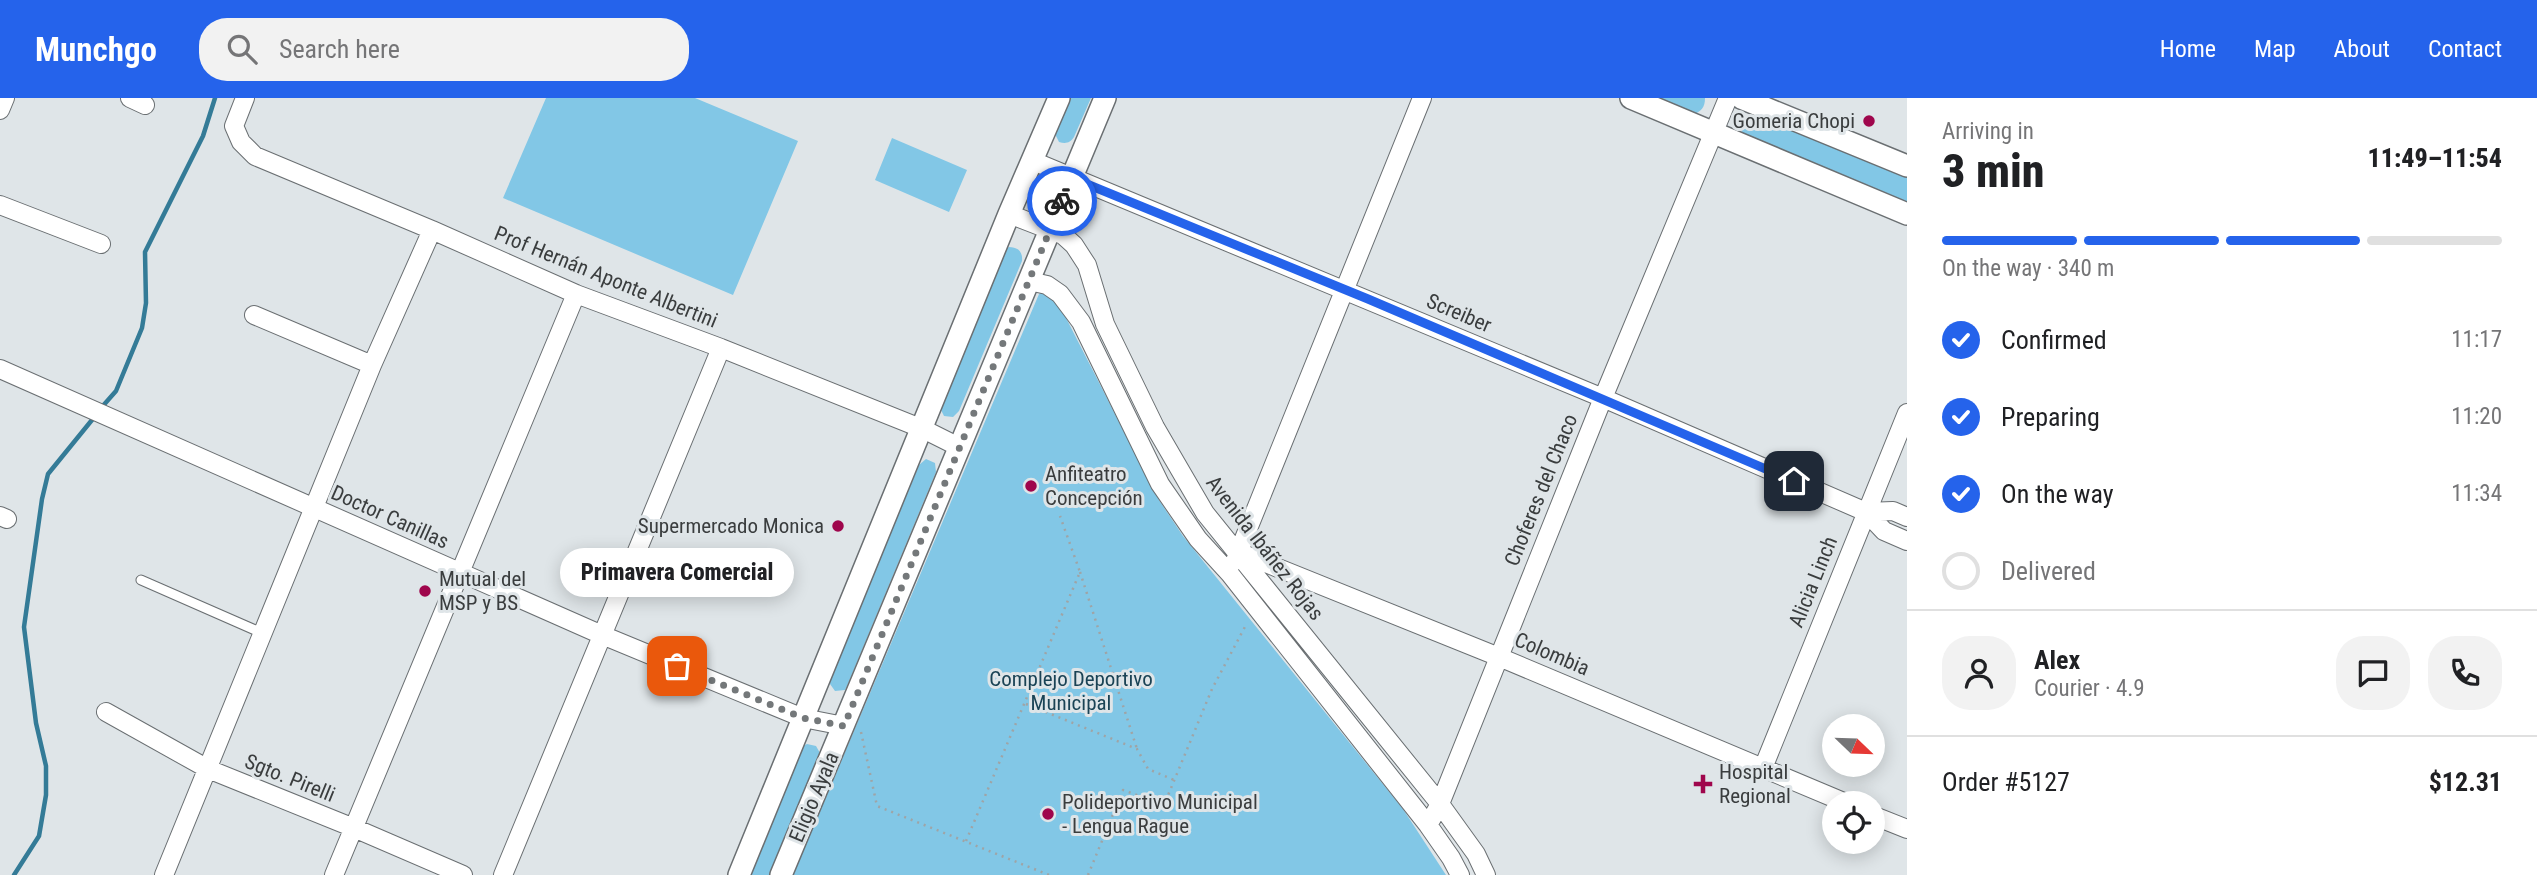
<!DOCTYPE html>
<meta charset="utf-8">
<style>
:root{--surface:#fff;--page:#f2f2f2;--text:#202124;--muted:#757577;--line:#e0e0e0;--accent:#2563eb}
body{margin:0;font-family:"Roboto Condensed",sans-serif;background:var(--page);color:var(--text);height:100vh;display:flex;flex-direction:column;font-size:26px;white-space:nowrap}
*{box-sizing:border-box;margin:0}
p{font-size:23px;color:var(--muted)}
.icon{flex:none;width:38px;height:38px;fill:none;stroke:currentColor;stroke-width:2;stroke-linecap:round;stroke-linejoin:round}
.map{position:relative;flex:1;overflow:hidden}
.drawer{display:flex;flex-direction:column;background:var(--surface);width:630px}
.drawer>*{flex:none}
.needle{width:46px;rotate:113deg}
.tools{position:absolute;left:1822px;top:616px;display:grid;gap:14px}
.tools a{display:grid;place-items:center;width:63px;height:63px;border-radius:50%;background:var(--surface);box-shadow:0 4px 18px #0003;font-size:35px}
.pin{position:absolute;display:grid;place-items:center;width:60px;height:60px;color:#fff;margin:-30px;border-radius:14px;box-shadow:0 4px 10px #0006}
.courier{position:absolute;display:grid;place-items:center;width:70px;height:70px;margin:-35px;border:5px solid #2563eb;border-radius:50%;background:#fff;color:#222;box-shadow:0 2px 9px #0007}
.bubble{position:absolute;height:49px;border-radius:24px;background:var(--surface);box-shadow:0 4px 18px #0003;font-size:23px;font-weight:800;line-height:49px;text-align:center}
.overview em{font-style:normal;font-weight:800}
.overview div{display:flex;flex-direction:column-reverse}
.overview{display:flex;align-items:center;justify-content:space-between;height:119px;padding:0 35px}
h1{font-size:46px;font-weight:800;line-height:52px}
.bar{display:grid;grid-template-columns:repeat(4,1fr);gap:10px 7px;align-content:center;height:84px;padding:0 35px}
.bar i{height:9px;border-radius:5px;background:var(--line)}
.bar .current{background:var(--accent)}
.bar p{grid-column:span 4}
.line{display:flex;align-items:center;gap:18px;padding:0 35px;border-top:2px solid var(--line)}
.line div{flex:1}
.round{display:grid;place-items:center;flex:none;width:74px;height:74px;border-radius:28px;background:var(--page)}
ol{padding:0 35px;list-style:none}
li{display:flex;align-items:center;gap:21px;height:77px}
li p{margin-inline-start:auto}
li .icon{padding:7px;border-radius:50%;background:var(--accent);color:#fff;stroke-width:4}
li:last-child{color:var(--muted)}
li i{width:38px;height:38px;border:4px solid var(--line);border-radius:50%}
header{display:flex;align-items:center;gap:42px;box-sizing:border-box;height:98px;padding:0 35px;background:var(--accent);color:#fff}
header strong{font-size:33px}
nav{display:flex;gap:38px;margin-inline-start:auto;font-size:24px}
.search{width:490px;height:63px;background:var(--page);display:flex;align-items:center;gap:18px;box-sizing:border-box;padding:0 24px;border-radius:28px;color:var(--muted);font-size:26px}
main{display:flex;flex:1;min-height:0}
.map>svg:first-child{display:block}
</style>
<header>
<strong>Munchgo</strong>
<div class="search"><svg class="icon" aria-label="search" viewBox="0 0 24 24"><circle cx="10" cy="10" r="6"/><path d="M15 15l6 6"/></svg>Search here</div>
<nav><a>Home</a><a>Map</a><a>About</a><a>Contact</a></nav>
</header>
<main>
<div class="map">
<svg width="1907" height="777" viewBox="0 0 1907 777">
<rect width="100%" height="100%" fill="#dfe5e8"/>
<path fill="#82c7e6" d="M546 0H695L798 43 733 197 503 100Z
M1069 0H1091L1074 39C1070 45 1066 46 1059 44L1055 36Z
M1651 0H1705C1705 10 1701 13 1693 17Z
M1754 15 1907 77V104L1744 38 1741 32 1743 21Z
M892 40 967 72 949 114 875 82Z
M1009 149C1018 149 1023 154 1022 163L959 313 953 319 944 318 940 310 1005 151Z
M1044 193 1052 198 1063 214 1159 402 1183 438 1403 711 1446 777H793L1039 196Z
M926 361 935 365 936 374 847 588 845 592 835 593 830 586V581L919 367Z
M807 646 816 648 820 655 819 660 769 777H747L803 648Z"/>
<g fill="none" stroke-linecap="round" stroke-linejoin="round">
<path stroke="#347b97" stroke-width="4.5" d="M101 310 116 293 142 230 146 205 145 154 203 38 215 0
M14 777 39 738 46 697V668L36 625 24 529 42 401 48 376 96 317"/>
<defs>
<path id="service" d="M141 482 262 535"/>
<path id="minor" d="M130 0 145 7
M245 0 234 28 241 44 255 58 432 132 576 196 721 250 923 331 959 349
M0 12 5 0
M1033 63 1603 300 1866 414 1884 433 1907 443
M0 107 101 146
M1009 116 1063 137 1074 147 1087 167 1105 226 1155 329 1205 415 1440 706 1476 756 1486 777
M1029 183 1047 187 1060 196 1081 224 1160 386 1198 441 1230 476 1428 727 1451 760 1460 777
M254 217 372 267
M0 271 602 537 803 620 844 628
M1866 414 1893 413 1907 419
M0 418 7 421
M1241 455 1499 559 1846 705
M1235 463 1422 0
M106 614 208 671 354 730 463 777
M1763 670 1907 315
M1872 717 1907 731
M1428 727 1440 706 1603 300 1728 0
M164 777 372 267 432 132
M334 777 576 196
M503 777 721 250"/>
<path id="tertiary" d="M1631 0 1907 116
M1741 0 1907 68
M739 777 1009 116 1059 0
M781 777 1105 0"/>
</defs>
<use href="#service" stroke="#6a6f72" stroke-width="11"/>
<use href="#minor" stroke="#6a6f72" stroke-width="20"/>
<use href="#tertiary" stroke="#6a6f72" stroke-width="24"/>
<path stroke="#9fa4a6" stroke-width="2.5" stroke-dasharray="2 5" stroke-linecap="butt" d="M1080 474 1137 651
M1026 606 1137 651 1148 671 1174 682
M861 634 877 708 1049 777
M966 743 1080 474 1060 418
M1088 777 1123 692 1164 707 1212 591 1247 525"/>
<use href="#service" stroke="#fff" stroke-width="9"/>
<use href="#minor" stroke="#fff" stroke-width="18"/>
<use href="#tertiary" stroke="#fff" stroke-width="21"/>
</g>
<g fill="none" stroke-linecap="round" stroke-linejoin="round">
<path stroke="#74787a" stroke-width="7" stroke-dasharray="0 12.6" d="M677 568 803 620 844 628 1062 103"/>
<path stroke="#2563eb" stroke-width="9" d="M1062 103 1072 80 1368 201 1794 383"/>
</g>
<g fill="#9f064c" stroke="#dfe5e8" stroke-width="2.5">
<circle cx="1869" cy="23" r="7"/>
<circle cx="1031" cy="388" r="7"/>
<circle cx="838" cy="428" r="7"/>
<circle cx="425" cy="493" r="7"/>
<path d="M1699.5 675.5h7v7h7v7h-7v7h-7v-7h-7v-7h7z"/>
<circle cx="1048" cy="716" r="7"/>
</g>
<g text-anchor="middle" stroke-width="6" stroke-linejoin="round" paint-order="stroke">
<g font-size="21" fill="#3a3d3e" stroke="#dfe5e8" text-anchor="start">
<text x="1855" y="30" text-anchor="end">Gomeria Chopi</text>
<text x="1045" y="383">Anfiteatro<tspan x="1045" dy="24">Concepción</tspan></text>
<text x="824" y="435" text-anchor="end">Supermercado Monica</text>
<text x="439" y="488">Mutual del<tspan x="439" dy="24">MSP y BS</tspan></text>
<text x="1719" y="681">Hospital<tspan x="1719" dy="24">Regional</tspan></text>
<text x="1062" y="711">Polideportivo Municipal<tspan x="1062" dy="24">- Lengua Rague</tspan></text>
</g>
<g font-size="21" fill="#3a3d3e" stroke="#dfe5e8">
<text transform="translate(606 179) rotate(22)" y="7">Prof Hernán Aponte Albertini</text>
<text transform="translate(1459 215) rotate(23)" y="7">Screiber</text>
<text transform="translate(1541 392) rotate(-68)" y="7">Choferes del Chaco</text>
<text transform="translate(390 419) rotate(24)" y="7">Doctor Canillas</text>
<text transform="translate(1265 450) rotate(52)" y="7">Avenida Ibáñez Rojas</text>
<text transform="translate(1813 484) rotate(-68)" y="7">Alicia Linch</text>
<text transform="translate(1552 556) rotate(23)" y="7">Colombia</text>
<text transform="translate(290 680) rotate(22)" y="7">Sgto. Pirelli</text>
<text transform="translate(814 699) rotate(-67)" y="7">Eligio Ayala</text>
</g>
<g font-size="21" fill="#1a4355" stroke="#dfe5e8">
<text x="1071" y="588">Complejo Deportivo<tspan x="1071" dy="24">Municipal</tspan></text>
</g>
</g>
</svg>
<div class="tools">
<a><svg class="needle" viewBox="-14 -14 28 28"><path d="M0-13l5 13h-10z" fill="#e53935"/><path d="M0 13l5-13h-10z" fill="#757577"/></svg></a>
<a><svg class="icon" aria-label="locate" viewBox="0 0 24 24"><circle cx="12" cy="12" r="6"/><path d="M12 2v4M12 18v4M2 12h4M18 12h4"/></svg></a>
</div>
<div class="pin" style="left:677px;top:568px;background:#ea580c"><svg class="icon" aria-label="bag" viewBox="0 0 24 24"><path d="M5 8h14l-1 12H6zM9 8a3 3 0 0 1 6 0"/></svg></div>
<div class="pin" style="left:1794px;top:383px;background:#1f2937"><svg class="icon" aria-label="home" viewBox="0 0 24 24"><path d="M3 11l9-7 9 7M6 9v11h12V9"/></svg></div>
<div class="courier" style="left:1062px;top:103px"><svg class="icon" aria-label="bike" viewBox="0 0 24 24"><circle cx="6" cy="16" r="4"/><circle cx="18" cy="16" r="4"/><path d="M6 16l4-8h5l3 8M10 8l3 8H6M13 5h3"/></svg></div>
<div class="bubble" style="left:560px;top:450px;width:234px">Primavera Comercial</div>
</div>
<section class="drawer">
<div class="overview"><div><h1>3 min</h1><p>Arriving in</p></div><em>11:49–11:54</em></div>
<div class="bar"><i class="current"></i><i class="current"></i><i class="current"></i><i></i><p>On the way · 340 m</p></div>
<ol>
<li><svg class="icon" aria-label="check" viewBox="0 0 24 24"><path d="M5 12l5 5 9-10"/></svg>Confirmed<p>11:17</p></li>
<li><svg class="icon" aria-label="check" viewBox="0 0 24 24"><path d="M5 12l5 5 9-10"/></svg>Preparing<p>11:20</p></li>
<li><svg class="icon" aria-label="check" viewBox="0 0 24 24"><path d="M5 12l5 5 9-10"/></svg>On the way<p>11:34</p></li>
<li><i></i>Delivered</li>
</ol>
<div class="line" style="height:126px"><a class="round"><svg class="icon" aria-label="person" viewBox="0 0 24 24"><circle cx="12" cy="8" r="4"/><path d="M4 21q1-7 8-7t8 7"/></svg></a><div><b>Alex</b><p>Courier · 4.9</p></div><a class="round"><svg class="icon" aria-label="chat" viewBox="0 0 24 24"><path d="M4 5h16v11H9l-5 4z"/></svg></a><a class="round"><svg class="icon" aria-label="phone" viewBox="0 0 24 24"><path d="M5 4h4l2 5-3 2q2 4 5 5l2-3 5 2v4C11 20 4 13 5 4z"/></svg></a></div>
<div class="line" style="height:91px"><div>Order #5127</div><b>$12.31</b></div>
</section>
</main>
